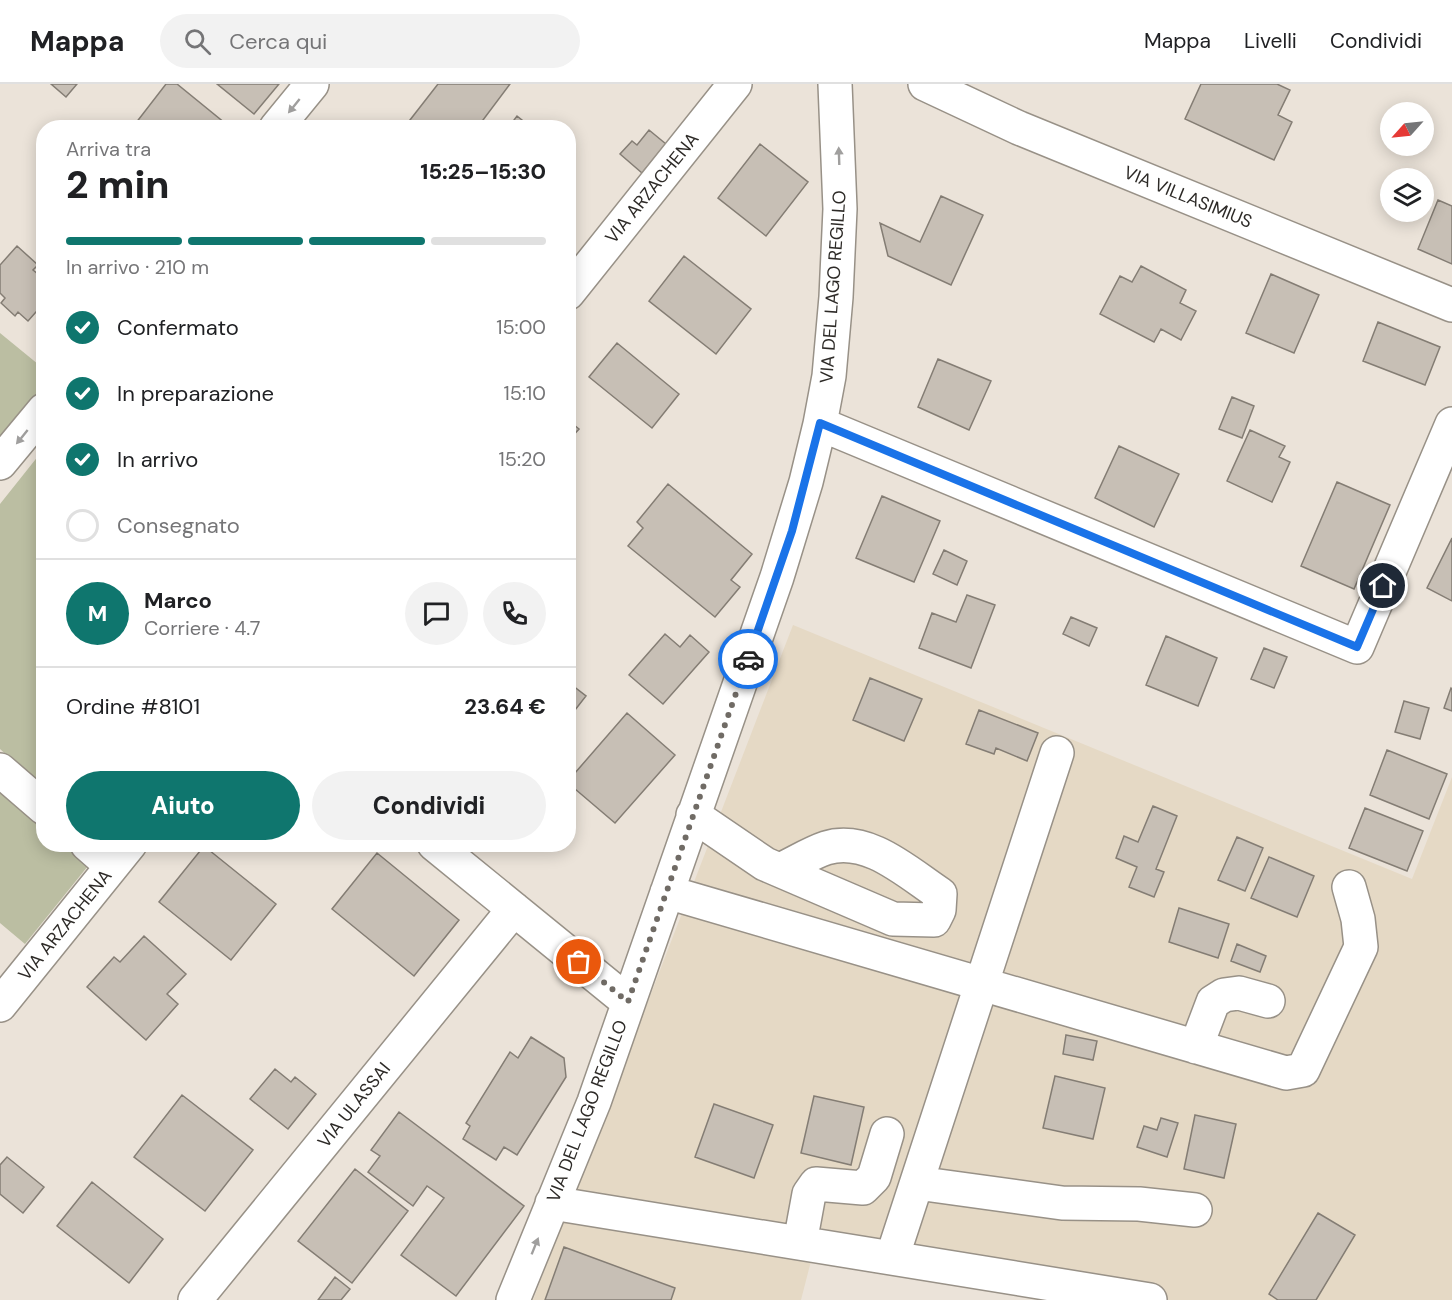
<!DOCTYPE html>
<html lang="it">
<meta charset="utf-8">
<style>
:root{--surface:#fff;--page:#f2f2f2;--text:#202124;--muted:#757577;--line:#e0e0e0;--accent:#0f766e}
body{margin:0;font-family:"DM Sans",sans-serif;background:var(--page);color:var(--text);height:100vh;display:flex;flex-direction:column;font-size:22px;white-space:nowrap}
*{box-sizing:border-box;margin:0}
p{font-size:20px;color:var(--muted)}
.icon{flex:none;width:33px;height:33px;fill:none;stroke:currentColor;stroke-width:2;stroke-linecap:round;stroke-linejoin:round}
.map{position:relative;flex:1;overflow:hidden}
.sheet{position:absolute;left:36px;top:36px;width:540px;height:732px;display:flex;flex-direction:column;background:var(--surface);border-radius:24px;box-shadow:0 3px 15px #0003}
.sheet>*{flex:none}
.needle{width:39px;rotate:243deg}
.controls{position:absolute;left:1380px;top:18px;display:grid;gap:12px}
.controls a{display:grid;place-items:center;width:54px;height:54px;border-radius:50%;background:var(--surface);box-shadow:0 3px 15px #0003;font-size:30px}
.pin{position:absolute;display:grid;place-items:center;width:51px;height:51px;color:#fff;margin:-26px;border:3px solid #fff;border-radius:50%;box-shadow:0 2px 6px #0007}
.courier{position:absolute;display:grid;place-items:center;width:60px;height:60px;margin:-30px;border:4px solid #1a73e8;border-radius:50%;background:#fff;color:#222;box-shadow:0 2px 8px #0007}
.head em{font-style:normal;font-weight:800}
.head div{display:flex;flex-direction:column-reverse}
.head{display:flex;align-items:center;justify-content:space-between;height:102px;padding:0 30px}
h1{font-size:39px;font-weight:800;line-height:45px}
.bar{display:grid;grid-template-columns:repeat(4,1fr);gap:9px 6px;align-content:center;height:72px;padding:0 30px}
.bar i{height:8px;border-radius:4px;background:var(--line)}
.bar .active{background:var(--accent)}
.bar p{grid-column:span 4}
.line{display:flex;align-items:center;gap:15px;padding:0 30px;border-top:2px solid var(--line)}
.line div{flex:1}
.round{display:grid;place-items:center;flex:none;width:63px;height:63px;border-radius:32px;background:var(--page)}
ol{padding:0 30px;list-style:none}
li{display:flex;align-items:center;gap:18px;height:66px}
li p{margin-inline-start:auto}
li .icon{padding:6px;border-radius:50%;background:var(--accent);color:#fff;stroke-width:4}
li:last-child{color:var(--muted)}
li i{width:33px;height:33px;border:3px solid var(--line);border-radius:50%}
.cta{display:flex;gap:12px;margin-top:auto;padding:12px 30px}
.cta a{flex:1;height:69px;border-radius:36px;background:var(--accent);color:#fff;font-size:24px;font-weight:800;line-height:69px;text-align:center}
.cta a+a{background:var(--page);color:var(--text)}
header{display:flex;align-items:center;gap:36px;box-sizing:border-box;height:84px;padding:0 30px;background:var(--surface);border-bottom:2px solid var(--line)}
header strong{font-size:28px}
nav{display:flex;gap:33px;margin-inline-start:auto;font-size:21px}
.search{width:420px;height:54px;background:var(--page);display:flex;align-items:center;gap:15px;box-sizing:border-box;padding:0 21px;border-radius:33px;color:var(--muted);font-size:22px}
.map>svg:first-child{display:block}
</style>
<header>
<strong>Mappa</strong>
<div class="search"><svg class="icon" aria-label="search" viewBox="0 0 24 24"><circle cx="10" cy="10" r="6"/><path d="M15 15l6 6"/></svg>Cerca qui</div>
<nav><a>Mappa</a><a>Livelli</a><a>Condividi</a></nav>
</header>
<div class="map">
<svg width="1452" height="1216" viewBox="0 0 1452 1216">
<rect width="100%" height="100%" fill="#ebe3d9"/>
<path fill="#e5d9c5" d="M793 541 1412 795 1452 693V1216H1056L811 1177 801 1216H533Z"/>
<path fill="#bbbea2" d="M0 249 44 285 43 304 0 363Z
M43 366V704L0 665V420Z
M0 703 43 738 44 760 71 761 92 777 25 860 0 839Z"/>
<path fill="#c7bfb5" stroke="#847d74" stroke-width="1.5" d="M51 0H77L66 13Z
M166 0H177L231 44H132Z
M217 0H279L254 30Z
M438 0H510L477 44H420L410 36Z
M1201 0H1277L1290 6 1278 31 1292 38 1274 76 1185 35Z
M517 32 532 44H508Z
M649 46 666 60 642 89 620 70 632 57 637 61Z
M760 60 808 98 766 152 718 114Z
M941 112 983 131 951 201 888 172 880 139 920 158Z
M1438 116 1452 122V180L1418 165Z
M17 162 38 181 33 186 44 195V219L28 237 18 228 15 232 1 219 5 214 0 209V181Z
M684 172 751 225 716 270 649 217Z
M1141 182 1186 206 1180 219 1196 227 1181 256 1161 245 1154 258 1100 230 1120 192 1132 198Z
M1271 190 1319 211 1294 269 1246 249Z
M1378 238 1440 263 1425 301 1363 277Z
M617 259 679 310 652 344 589 293Z
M938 275 991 297 969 346 918 323Z
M1232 313 1254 322 1242 354 1219 345Z
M568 336 579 345 568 357Z
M1250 346 1285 362 1279 373 1290 378 1272 418 1227 397Z
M1119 362 1179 390 1154 443 1095 414Z
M1337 398 1390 421 1354 505 1301 482Z
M668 400 752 470 731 496 740 503 715 533 628 462 643 444 637 438Z
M882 412 940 437 914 498 856 474Z
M1452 454V517L1427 504Z
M944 466 967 477 957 501 933 490Z
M967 511 995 521 971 584 919 564 932 529 956 538Z
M1071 533 1097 544 1089 562 1063 550Z
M665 550 680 563 690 551 709 568 663 620 629 591Z
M1166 552 1217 574 1198 622 1146 601Z
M1264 564 1287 573 1274 604 1251 595Z
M870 594 922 615 904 657 853 636Z
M568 598 586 612 568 635Z
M1451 604 1452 605V627L1444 624Z
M1404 617 1429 624 1420 655 1395 648Z
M979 626 1038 649 1027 677 996 664 994 670 966 660Z
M627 629 675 671 615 739 568 699V697Z
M1387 666 1447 690 1429 735 1370 711Z
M1153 722 1177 732 1156 785 1164 788 1154 813 1129 803 1137 783 1116 774 1124 752 1138 758Z
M1365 724 1423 747 1407 787 1349 764Z
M1237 753 1263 764 1245 807 1218 796Z
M204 762 276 820 231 876 159 818Z
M377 769 459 836 414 892 332 825Z
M1269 773 1314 792 1297 833 1251 814Z
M1179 824 1229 840 1218 874 1169 858Z
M144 852 186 890 167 910 178 920 146 956 87 903 114 873 120 878Z
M1237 860 1266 872 1260 888 1231 877Z
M1066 951 1097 957 1093 976 1063 970Z
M531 953 564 974 566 993 517 1071 504 1063 496 1076 463 1055 470 1042 466 1039 510 968 518 974Z
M275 985 291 998 295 993 316 1010 288 1045 250 1015Z
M1055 992 1105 1004 1093 1055 1043 1044Z
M182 1011 253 1066 205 1127 134 1073Z
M814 1012 864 1023 851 1081 801 1069Z
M714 1020 773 1041 754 1094 695 1073Z
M399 1028 524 1122 456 1212 401 1171 444 1114 427 1102 413 1122 368 1088 380 1072 371 1066Z
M1195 1031 1236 1040 1224 1094 1184 1085Z
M1161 1034 1178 1039 1167 1073 1137 1063 1144 1042 1157 1046Z
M7 1073 44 1103 23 1129 0 1110V1081Z
M355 1085 408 1127 352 1199 298 1157Z
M92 1098 163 1155 129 1199 57 1142Z
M1318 1129 1355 1151 1316 1216H1278L1269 1210Z
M564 1163 675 1204 671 1216H545Z
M335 1193 350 1205 341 1216H318Z"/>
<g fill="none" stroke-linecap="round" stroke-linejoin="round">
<defs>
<path id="minor" d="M925 0 1019 44 1452 221
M276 44 312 0
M568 209 735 0
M820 340 1357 563 1452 340
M0 379 44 326
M0 686 44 724
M693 731 765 780 893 835 934 836 939 826 940 810C908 789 868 751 826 764 811 769 795 779 780 786
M87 760 112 782
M434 760 628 918
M667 808 1286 989 1303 986 1361 863 1358 835 1349 803
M0 921 130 760
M1196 963 1213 918 1224 911 1239 909 1268 917
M917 1099 1062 1119 1139 1120 1195 1126
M552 1119 1150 1216
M800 1159 809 1110 816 1100 863 1104 874 1093 887 1050
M892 1174 1057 669
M195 1216 514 825
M513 1216 594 1018 777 493 806 398 820 340 829 292 836 213 840 125 835 0"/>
</defs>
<use href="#minor" stroke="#989187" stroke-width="36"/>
<use href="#minor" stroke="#fff" stroke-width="33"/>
</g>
<defs><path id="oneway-solid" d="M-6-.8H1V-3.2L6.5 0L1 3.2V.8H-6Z" transform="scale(1.5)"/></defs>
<g fill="#a09f9e">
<use href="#oneway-solid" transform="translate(294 22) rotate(129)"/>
<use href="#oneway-solid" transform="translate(839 72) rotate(-92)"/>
<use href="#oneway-solid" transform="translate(22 353) rotate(129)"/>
<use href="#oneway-solid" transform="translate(535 1162) rotate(-68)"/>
</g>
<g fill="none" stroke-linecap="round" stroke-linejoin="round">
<path stroke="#706b65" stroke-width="6" stroke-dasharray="0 10.8" d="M579 878 628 918 748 575"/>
<path stroke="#1a73e8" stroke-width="8" d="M748 575 792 447 820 339 1357 563 1383 502"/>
</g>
<g text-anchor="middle" stroke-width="5" stroke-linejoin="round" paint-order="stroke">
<g font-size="18" fill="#2d2a27" stroke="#fff">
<text transform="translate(652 104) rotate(-51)" y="6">VIA ARZACHENA</text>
<text transform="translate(1188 113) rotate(22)" y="6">VIA VILLASIMIUS</text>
<text transform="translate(833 203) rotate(-86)" y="6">VIA DEL LAGO REGILLO</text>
<text transform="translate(65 841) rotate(-51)" y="6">VIA ARZACHENA</text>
<text transform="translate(354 1021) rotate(-51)" y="6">VIA ULASSAI</text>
<text transform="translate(587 1027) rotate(-69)" y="6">VIA DEL LAGO REGILLO</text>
</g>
</g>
</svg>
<div class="controls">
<a><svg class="needle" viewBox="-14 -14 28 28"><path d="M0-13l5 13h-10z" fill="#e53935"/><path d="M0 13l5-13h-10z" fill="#757577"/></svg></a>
<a><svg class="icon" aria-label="layers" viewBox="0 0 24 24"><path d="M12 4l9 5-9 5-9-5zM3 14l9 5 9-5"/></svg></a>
</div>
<div class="pin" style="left:579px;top:878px;background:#ea580c"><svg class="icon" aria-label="bag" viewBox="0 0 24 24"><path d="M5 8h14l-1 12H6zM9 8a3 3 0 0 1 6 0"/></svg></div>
<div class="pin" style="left:1383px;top:502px;background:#1f2937"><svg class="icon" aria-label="home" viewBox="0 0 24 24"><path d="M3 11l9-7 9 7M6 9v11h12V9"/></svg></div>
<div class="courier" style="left:748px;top:575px"><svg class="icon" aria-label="car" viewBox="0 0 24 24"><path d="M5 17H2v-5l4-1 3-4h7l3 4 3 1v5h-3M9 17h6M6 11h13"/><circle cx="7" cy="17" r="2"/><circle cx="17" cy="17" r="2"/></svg></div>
<section class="sheet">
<div class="head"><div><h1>2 min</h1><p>Arriva tra</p></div><em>15:25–15:30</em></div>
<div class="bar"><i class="active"></i><i class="active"></i><i class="active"></i><i></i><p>In arrivo · 210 m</p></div>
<ol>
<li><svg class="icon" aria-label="check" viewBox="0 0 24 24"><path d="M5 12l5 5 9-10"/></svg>Confermato<p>15:00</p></li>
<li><svg class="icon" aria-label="check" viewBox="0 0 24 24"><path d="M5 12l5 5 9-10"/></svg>In preparazione<p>15:10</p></li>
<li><svg class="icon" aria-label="check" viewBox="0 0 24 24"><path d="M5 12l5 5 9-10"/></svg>In arrivo<p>15:20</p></li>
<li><i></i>Consegnato</li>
</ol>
<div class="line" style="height:108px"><b class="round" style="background:var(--accent);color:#fff">M</b><div><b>Marco</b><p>Corriere · 4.7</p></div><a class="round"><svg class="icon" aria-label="chat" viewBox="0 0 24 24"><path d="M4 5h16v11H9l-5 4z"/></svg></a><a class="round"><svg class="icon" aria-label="phone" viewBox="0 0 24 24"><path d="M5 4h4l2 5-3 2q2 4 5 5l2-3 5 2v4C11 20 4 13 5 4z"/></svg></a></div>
<div class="line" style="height:78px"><div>Ordine #8101</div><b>23.64 €</b></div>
<div class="cta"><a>Aiuto</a><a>Condividi</a></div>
</section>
</div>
